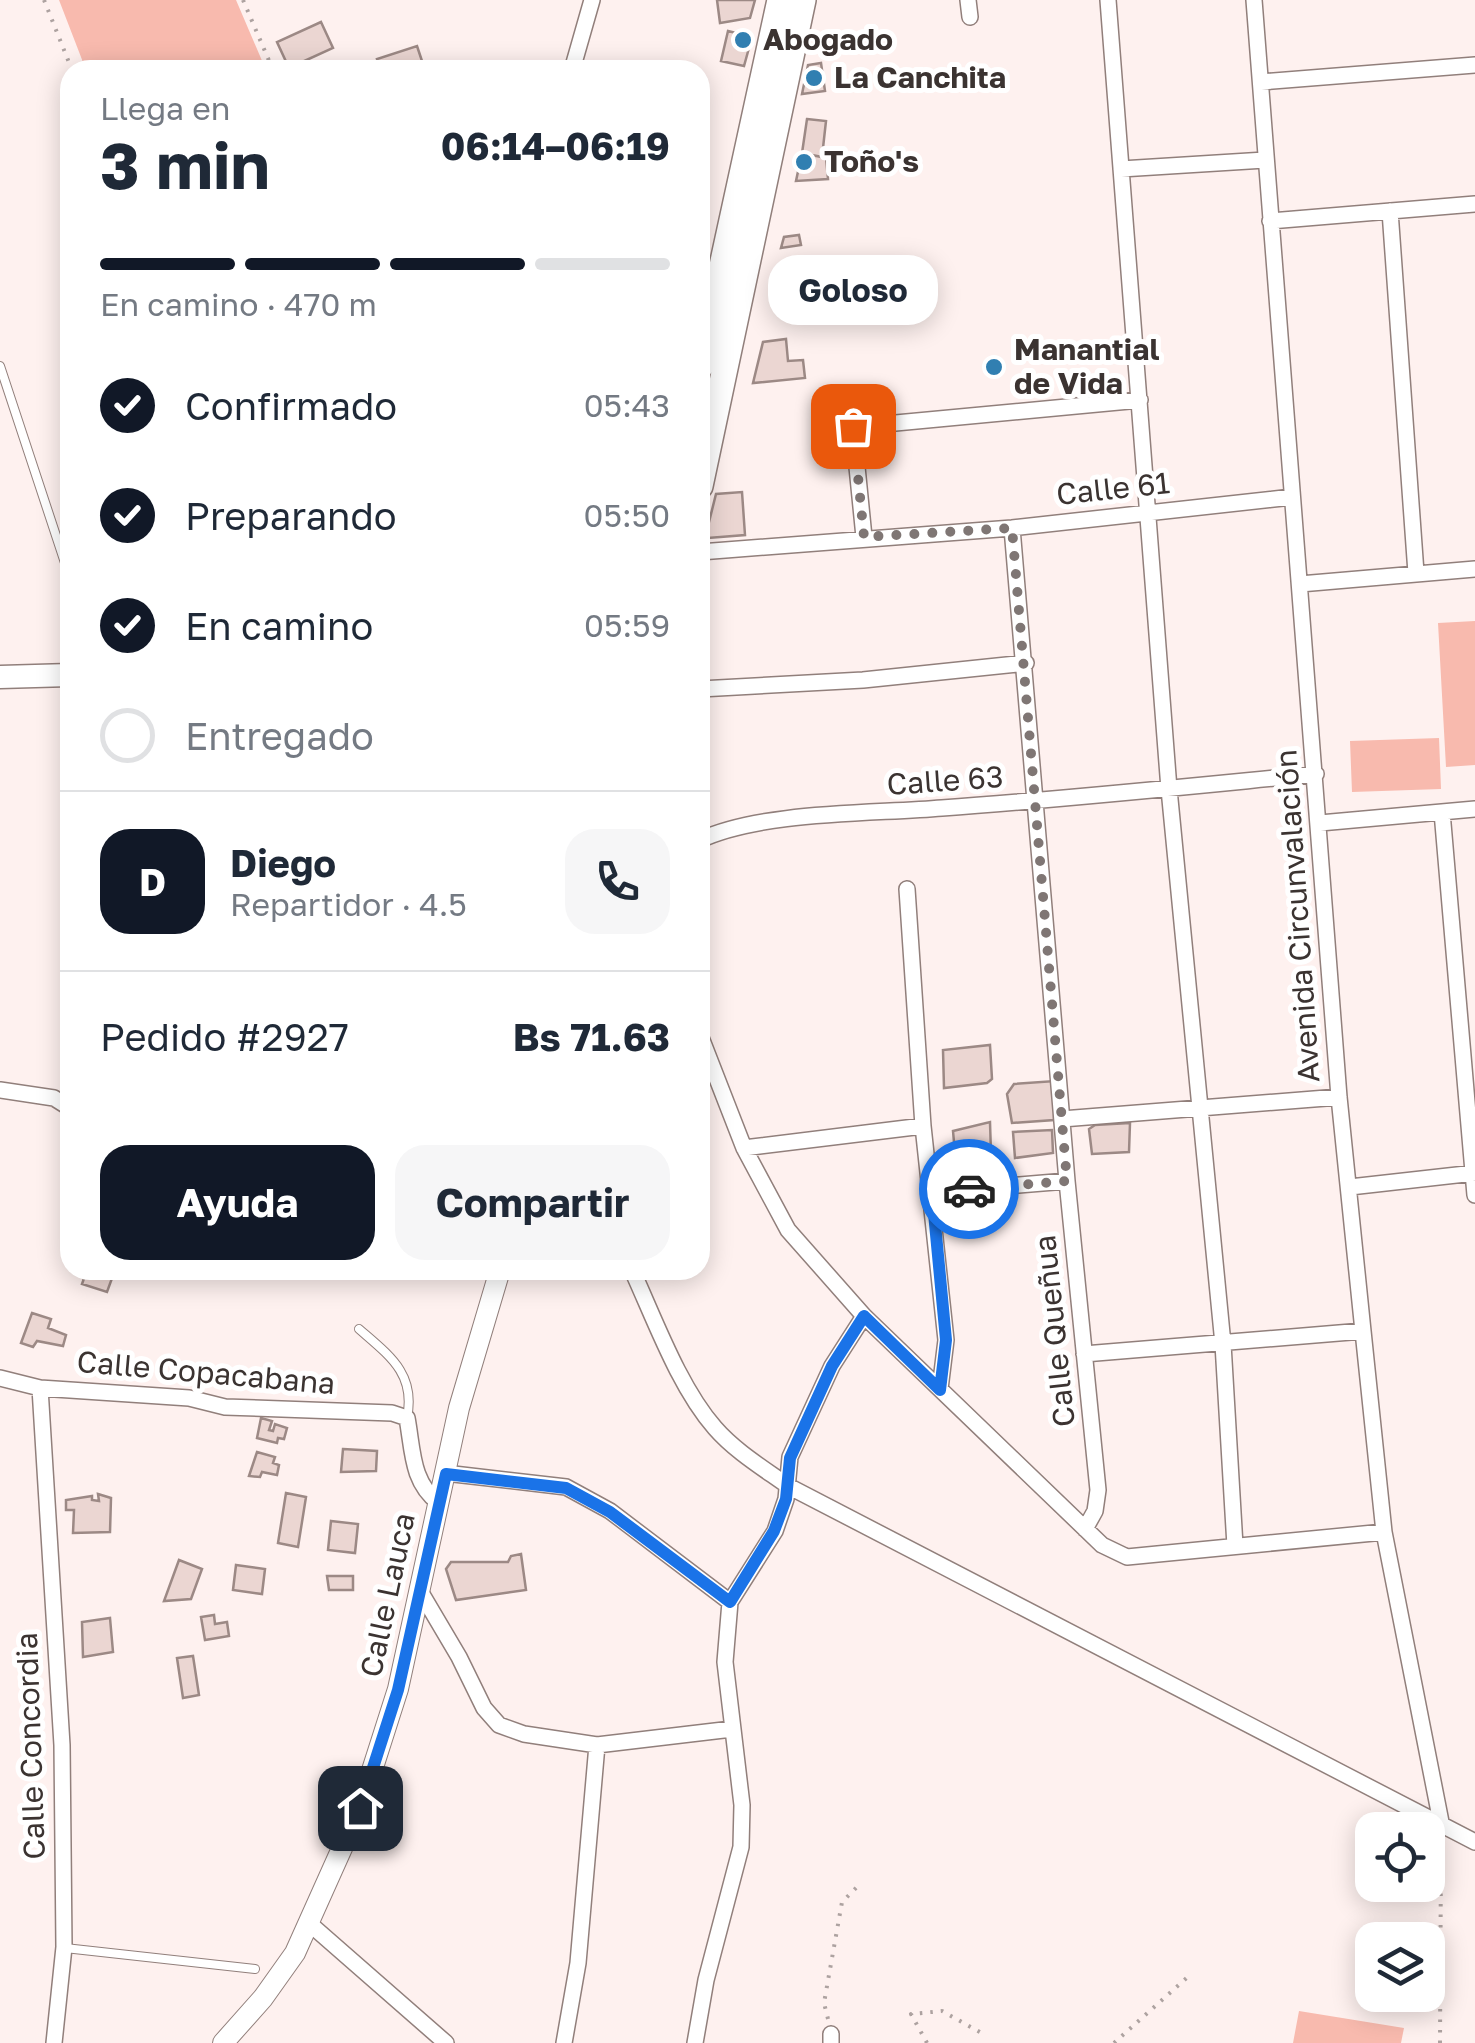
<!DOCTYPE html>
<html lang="es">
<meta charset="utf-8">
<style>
:root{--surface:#fff;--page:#f6f6f7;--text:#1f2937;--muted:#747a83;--line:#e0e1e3;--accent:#111827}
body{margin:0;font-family:"Golos Text",sans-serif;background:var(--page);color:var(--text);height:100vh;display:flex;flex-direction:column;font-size:38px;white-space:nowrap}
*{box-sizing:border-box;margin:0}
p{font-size:32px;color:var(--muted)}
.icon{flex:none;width:55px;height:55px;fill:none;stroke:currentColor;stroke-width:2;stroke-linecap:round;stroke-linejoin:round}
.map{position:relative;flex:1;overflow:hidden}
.sheet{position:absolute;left:60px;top:60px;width:650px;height:1220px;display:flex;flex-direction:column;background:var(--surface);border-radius:30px;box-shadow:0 5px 25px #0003}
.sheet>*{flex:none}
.fabs{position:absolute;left:1355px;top:1812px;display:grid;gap:20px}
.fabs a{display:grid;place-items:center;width:90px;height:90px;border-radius:20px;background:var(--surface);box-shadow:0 5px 25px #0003;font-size:50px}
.pin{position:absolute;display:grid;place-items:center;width:85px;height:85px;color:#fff;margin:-42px;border-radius:20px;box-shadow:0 5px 15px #0006}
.courier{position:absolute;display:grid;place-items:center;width:100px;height:100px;margin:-50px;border:8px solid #1a73e8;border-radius:50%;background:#fff;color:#222;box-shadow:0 2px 12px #0007}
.bubble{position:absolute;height:70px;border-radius:30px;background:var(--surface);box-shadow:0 5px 25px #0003;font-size:32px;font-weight:700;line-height:70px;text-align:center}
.summary em{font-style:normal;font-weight:700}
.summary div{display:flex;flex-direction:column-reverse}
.summary{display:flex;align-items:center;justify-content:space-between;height:170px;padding:0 40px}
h1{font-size:65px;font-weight:700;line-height:75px}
.bar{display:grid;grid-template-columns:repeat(4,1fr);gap:15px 10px;align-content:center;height:120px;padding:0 40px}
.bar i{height:12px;border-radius:8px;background:var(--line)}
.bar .on{background:var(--accent)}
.bar p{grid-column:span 4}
.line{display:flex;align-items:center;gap:25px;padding:0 40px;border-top:2px solid var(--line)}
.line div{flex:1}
.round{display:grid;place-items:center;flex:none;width:105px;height:105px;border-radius:30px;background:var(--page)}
ol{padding:0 40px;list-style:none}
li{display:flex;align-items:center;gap:30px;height:110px}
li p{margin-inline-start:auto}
li .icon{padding:10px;border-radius:50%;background:var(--accent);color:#fff;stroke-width:4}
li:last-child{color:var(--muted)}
li i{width:55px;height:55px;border:5px solid var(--line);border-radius:50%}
.cta{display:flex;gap:20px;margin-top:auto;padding:20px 40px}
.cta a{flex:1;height:115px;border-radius:30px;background:var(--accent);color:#fff;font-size:40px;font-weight:700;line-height:115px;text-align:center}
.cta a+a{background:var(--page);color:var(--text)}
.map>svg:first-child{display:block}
</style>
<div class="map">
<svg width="1475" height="2043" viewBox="0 0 1475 2043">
<rect width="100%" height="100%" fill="#fef1ef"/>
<path fill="#f8baae" d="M59 0H236L266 70H86Z
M1475 621V765L1446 767 1438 623Z
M1439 738 1441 789 1352 792 1350 741Z
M1299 2011 1404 2028 1401 2043H1293Z"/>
<path fill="#ebd6d2" stroke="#9c8985" stroke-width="2.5" d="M717 0H755L750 18 720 23Z
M321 22 333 48 289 68 277 42Z
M728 31 752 37 744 66 721 61Z
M417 46 425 70H381L377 59Z
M821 63 825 91 802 94 808 65Z
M807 119 826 121 822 157 802 153Z
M802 153 826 158 828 179 796 181Z
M799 235 801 245 781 248 784 237Z
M786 339 788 361 803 360 805 378 753 383 763 342Z
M742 492 745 535 708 538 706 534 716 494Z
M990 1045 992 1079 987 1083 944 1088 943 1050Z
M1055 1081 1054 1120 1012 1123 1007 1094 1014 1084Z
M990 1122 991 1154 955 1153 953 1131Z
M1130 1123 1129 1152 1092 1154 1089 1129 1095 1125Z
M1052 1130 1053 1153 1015 1158 1013 1132Z
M87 1270H115L107 1292 82 1284Z
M32 1313 51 1319 48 1328 66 1335 63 1346 37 1341 33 1347 21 1343Z
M261 1418 272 1421 269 1430 273 1431 275 1424 287 1428 284 1439 278 1438 277 1443 257 1438Z
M343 1449 377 1451 376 1471 341 1472Z
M257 1452 275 1457 273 1463 279 1465 277 1475 262 1472 260 1477 249 1476Z
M286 1493 306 1497 298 1547 278 1543Z
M98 1494 111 1498 110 1532 73 1533 74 1510H66V1500L92 1496V1500L99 1501Z
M331 1521 358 1524 355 1553 328 1550Z
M521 1554 526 1590 456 1600 446 1569 451 1562H508L511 1556Z
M179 1560 202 1569 191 1599 164 1601Z
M236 1565 265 1569 262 1594 233 1590Z
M327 1576H353V1590H329Z
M214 1615 215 1624 227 1622 229 1636 205 1640 201 1617Z
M110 1618 113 1652 83 1657 82 1622Z
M193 1656 199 1695 183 1698 177 1658Z"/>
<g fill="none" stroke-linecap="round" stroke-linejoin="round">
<defs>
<path id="service" d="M0 366 70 578
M359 1329C390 1356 416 1374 407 1418
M65 1948 255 1969"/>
<path id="minor" d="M968 0 970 17
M1108 0 1169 789 1223 1344 1235 1546
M1254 0 1339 1097 1363 1331 1384 1532 1441 1822
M572 70 592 0
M1261 82 1475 65
M1121 169 1265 160
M1390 211 1416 573
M1270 221 1475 204
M1012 528 1067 1181 1098 1490 1095 1511 1085 1529
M864 537 853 427 1140 400
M700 552 1012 528 1292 497
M1300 584 1475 569
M700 689 863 680 1026 663
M1442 812 1475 1195
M1320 823 1475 809
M700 840C762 811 872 814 942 808 1067 799 1192 786 1316 774
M907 889 923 1126 946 1340 940 1389
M700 1035 744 1148 788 1230 864 1316 1102 1545 1127 1557 1384 1532
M0 1090 54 1098 70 1108
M1062 1119 1339 1097
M744 1148 923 1126
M1350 1187 1475 1173
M932 1192 1067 1181
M632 1270C655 1320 679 1387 715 1428 735 1451 763 1468 788 1486L1475 1842
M1084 1354 1363 1331
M0 1378 40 1388 189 1398 225 1407 392 1413 407 1418C413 1450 411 1482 439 1503
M40 1388 62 1745 64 1947 54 2043
M445 1473 566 1487 610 1511 730 1602
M420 1591 459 1657 484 1708 499 1725 524 1734 597 1745 732 1729
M310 1924 446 2043
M564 2043 578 1963 597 1745
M695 2043 706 1980 741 1847 742 1805 725 1662 730 1602 775 1531 786 1499 790 1457 832 1366 864 1316
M831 2043V2034"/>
<path id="tertiary" d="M223 2043 263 1998 295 1953 360 1808 398 1689 459 1408 500 1270"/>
<path id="secondary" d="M0 677 70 675"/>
<path id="primary" d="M700 367 780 0
M700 486 803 0"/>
</defs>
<use href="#service" stroke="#917f7b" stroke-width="10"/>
<use href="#minor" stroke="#917f7b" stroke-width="18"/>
<use href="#tertiary" stroke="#917f7b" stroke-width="22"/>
<use href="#secondary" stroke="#917f7b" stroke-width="25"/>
<use href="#primary" stroke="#917f7b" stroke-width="28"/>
<path stroke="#ada2a0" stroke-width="4" stroke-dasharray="2.5 8" stroke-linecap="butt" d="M44 0 72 70
M243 0 273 70
M828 2019 824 2003 842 1902 857 1887
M927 2043 911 2014 942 2011 985 2035
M1114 2043 1191 1974
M1440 2043 1441 1843"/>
<use href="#service" stroke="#fff" stroke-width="8"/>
<use href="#minor" stroke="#fff" stroke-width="15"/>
<use href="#tertiary" stroke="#fff" stroke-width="20"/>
<use href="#secondary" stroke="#fff" stroke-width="22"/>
<use href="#primary" stroke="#fff" stroke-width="25"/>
</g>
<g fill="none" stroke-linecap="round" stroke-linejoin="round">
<path stroke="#7f7674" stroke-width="10" stroke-dasharray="0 18" d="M853 426 864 537 1012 528 1067 1181 969 1189"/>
<path stroke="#1a73e8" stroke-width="12" d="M360 1808 398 1690 446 1474 566 1488 610 1512 730 1602 774 1531 786 1499 790 1458 832 1366 864 1316 940 1390 946 1340 932 1192 969 1189"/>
</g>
<g fill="#317fb1" stroke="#fff" stroke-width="4">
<circle cx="743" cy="40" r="10"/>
<circle cx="814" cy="78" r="10"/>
<circle cx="804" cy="162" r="10"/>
<circle cx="994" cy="367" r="10"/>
</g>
<g text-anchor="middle" stroke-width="10" stroke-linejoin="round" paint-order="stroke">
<g font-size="30" font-weight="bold" fill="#3b3331" stroke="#fff" text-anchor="start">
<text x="763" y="50">Abogado</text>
<text x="834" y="88">La Canchita</text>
<text x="824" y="172">Toño's</text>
<text x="1014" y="360">Manantial<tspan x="1014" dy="34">de Vida</tspan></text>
</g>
<g font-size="30" fill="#3b3331" stroke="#fff">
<text transform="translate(1113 489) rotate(-6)" y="10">Calle 61</text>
<text transform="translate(945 781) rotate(-4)" y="10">Calle 63</text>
<text transform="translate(1298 916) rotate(-94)" y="10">Avenida Circunvalación</text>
<text transform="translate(1055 1331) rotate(-96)" y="10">Calle Queñua</text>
<text transform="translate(206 1373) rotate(5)" y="10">Calle Copacabana</text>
<text transform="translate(388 1595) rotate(-78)" y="10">Calle Lauca</text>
<text transform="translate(31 1746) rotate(-92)" y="10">Calle Concordia</text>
</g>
</g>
</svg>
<div class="fabs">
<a><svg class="icon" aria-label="locate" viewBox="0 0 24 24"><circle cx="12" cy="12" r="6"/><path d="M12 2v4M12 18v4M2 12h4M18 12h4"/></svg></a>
<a><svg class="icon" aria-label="layers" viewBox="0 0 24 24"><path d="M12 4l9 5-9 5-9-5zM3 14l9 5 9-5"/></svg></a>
</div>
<div class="pin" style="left:853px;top:426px;background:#ea580c"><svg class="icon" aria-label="bag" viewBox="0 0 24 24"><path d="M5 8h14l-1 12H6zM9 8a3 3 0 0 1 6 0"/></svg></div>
<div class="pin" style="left:360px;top:1808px;background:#1f2937"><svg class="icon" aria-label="home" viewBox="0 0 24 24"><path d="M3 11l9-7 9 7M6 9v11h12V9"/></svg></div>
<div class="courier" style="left:969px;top:1189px"><svg class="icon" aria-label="car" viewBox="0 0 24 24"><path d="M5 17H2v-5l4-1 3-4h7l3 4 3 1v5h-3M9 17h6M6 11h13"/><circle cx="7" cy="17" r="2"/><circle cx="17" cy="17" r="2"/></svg></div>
<div class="bubble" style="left:768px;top:255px;width:170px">Goloso</div>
<section class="sheet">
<div class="summary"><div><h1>3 min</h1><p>Llega en</p></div><em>06:14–06:19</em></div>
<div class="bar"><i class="on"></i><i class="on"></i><i class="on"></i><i></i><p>En camino · 470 m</p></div>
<ol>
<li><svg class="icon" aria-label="check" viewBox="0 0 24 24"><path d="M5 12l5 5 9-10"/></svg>Confirmado<p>05:43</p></li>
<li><svg class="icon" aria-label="check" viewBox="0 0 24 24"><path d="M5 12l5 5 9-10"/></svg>Preparando<p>05:50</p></li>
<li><svg class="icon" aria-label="check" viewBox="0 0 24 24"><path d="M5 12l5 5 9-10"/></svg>En camino<p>05:59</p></li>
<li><i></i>Entregado</li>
</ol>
<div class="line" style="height:180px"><b class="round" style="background:var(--accent);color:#fff">D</b><div><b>Diego</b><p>Repartidor · 4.5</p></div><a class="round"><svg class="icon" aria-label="phone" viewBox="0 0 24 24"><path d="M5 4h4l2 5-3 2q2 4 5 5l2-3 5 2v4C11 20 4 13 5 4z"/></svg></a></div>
<div class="line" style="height:130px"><div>Pedido #2927</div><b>Bs 71.63</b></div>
<div class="cta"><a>Ayuda</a><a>Compartir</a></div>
</section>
</div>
